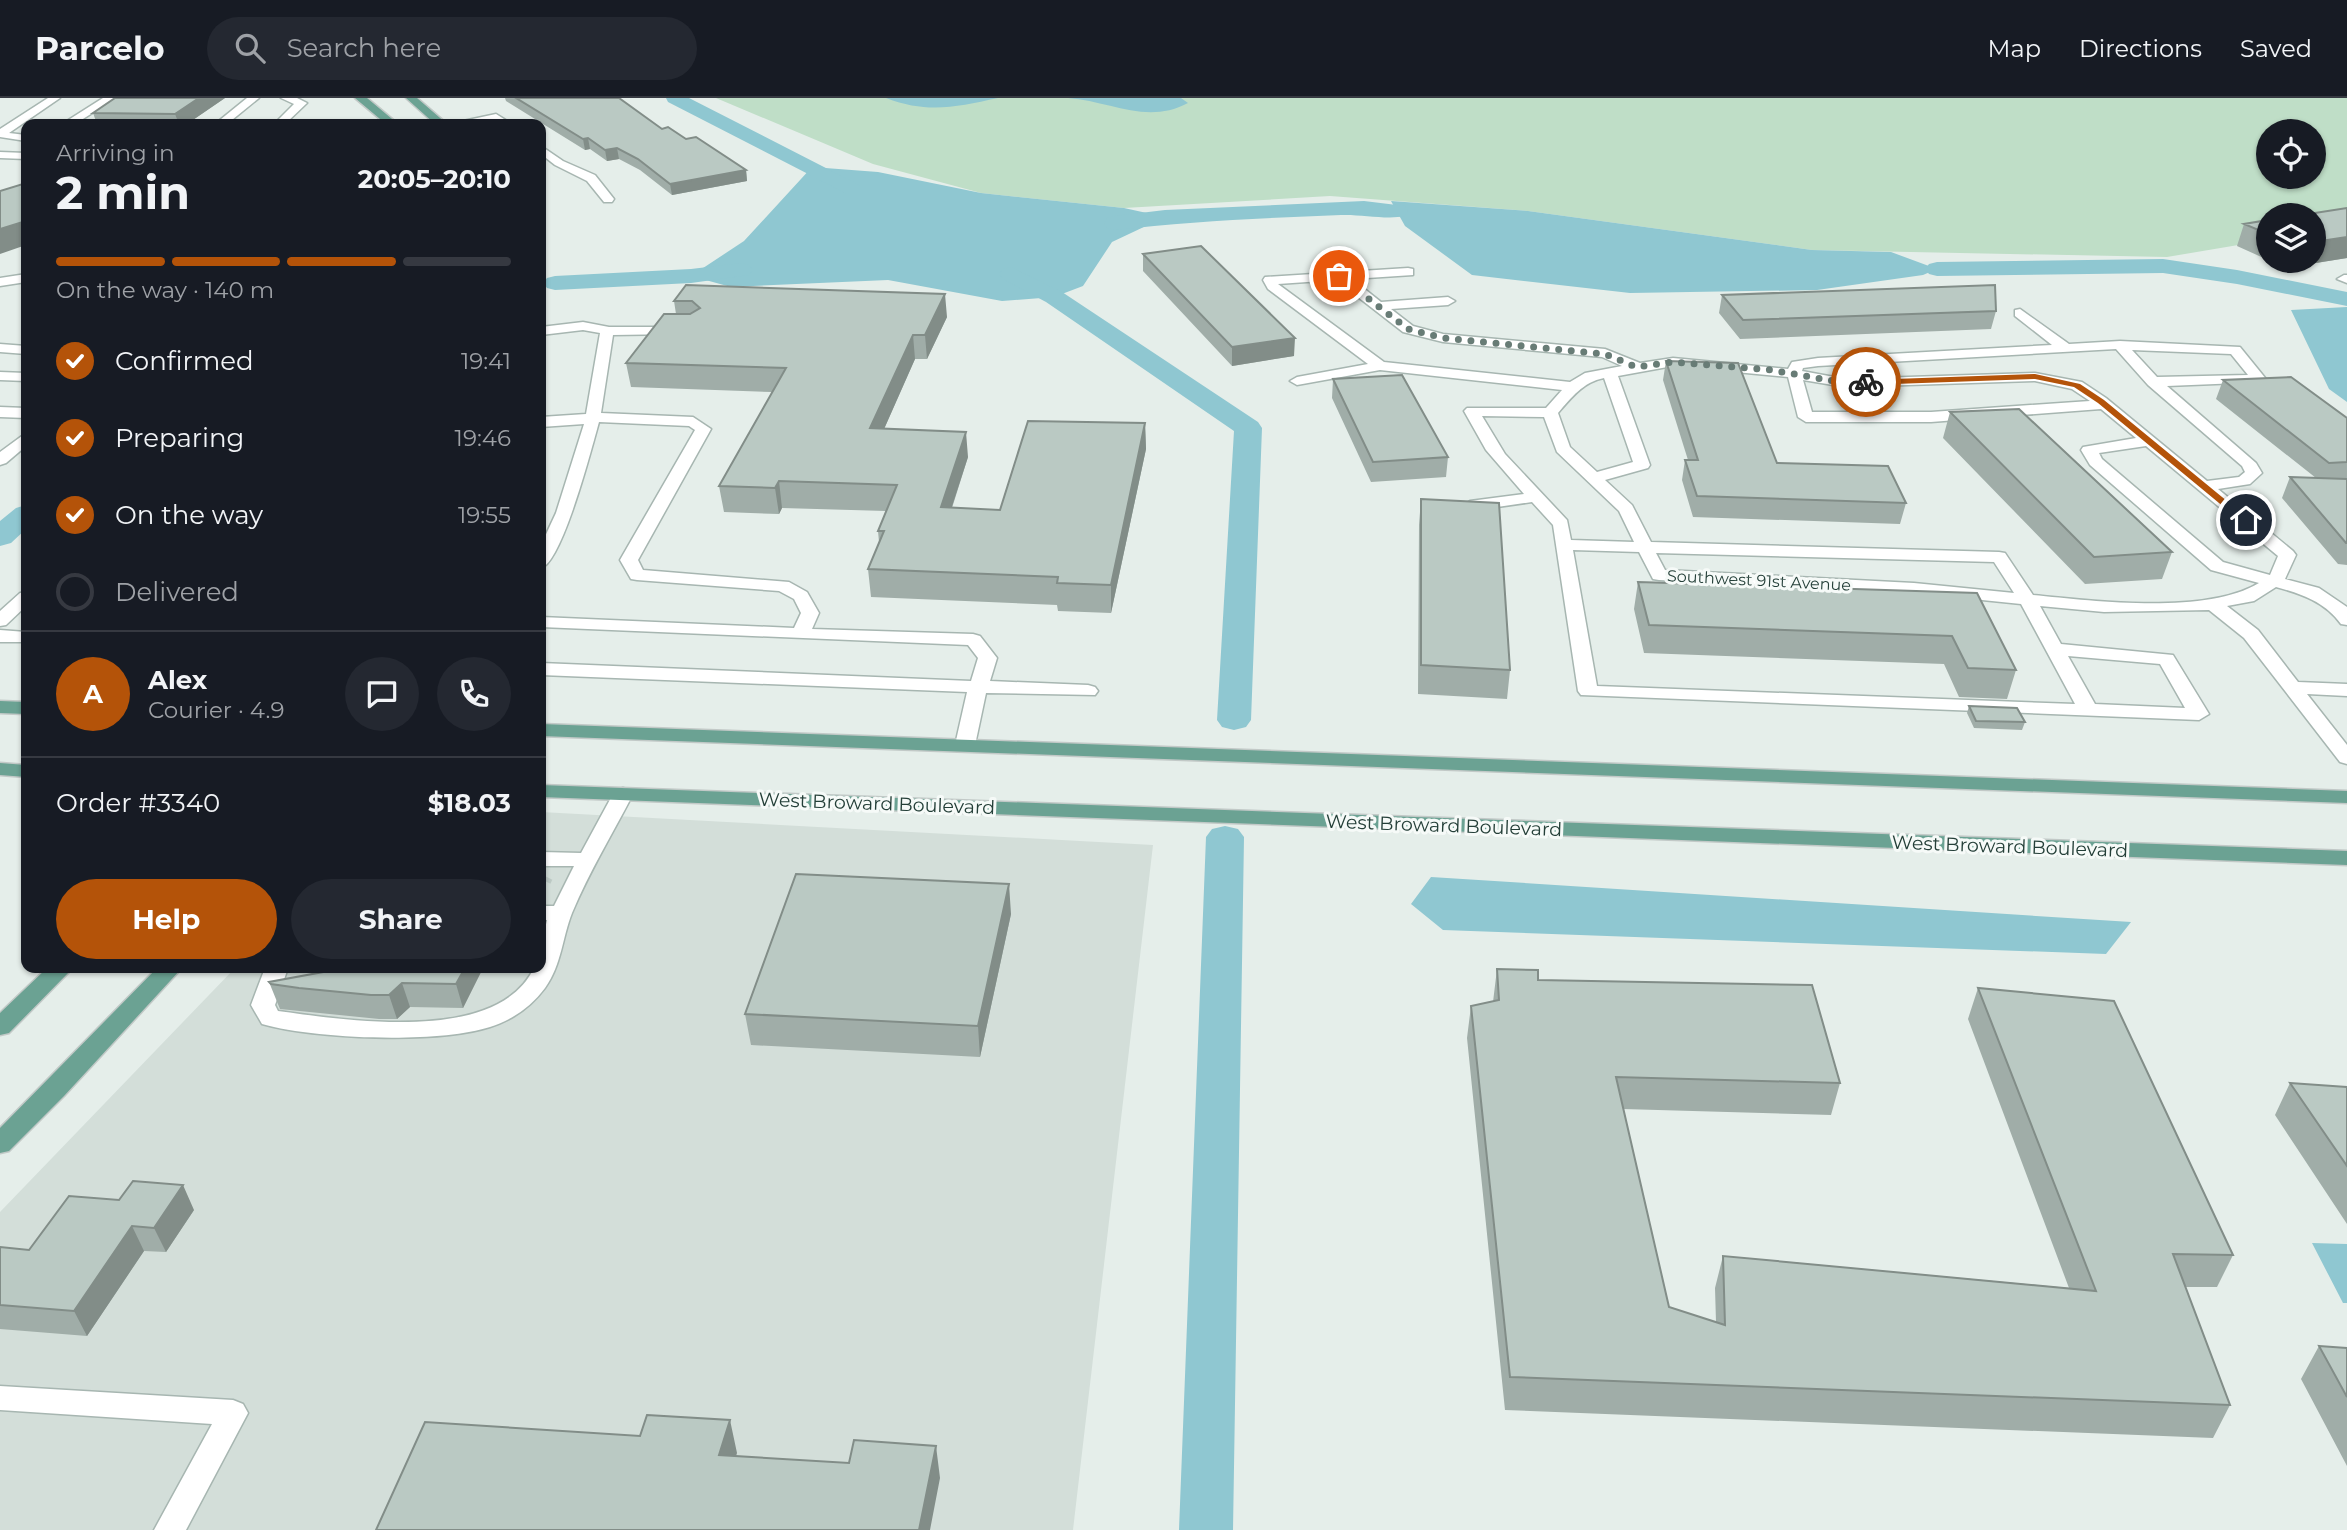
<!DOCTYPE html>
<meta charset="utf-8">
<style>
:root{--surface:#171b24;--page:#242831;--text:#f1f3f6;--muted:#9ea1a6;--line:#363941;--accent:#b45309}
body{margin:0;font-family:Montserrat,sans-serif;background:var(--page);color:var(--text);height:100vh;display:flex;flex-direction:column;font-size:26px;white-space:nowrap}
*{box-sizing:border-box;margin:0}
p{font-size:23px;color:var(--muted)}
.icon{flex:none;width:38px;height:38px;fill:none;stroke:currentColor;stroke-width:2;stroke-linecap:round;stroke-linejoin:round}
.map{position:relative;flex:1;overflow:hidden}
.drawer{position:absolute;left:21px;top:21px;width:525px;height:854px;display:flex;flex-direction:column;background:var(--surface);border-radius:14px;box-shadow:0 2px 5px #0004}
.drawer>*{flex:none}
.fabs{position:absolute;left:2256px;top:21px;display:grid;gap:14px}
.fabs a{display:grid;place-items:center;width:70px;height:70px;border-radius:50%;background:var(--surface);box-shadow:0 2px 5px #0004;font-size:35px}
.pin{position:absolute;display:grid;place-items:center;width:60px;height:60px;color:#fff;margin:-30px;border:4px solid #fff;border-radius:50%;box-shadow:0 2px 7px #0007}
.courier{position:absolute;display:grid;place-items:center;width:70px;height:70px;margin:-35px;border:5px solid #b45309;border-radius:50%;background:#fff;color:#222;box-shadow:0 2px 9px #0007}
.overview em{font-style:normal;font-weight:700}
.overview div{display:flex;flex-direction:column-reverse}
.overview{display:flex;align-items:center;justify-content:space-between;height:119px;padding:0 35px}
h1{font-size:46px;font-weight:700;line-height:52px}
.bar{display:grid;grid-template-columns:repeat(4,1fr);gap:10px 7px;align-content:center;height:84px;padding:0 35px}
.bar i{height:9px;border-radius:5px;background:var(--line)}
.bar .current{background:var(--accent)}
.bar p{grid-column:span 4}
.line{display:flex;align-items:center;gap:18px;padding:0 35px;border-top:2px solid var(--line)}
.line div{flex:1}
.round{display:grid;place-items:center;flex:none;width:74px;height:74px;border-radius:37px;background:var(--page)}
ol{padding:0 35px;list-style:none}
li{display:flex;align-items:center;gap:21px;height:77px}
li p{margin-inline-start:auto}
li .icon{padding:7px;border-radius:50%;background:var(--accent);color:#fff;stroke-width:4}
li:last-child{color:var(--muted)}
li i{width:38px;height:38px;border:4px solid var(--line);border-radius:50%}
.action{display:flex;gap:14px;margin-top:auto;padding:14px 35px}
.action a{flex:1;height:80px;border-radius:42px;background:var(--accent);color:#fff;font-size:28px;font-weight:700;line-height:80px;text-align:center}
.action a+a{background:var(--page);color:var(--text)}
header{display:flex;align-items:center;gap:42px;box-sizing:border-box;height:98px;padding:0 35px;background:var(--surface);border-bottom:2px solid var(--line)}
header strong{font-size:33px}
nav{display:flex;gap:38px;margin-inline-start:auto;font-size:24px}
.search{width:490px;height:63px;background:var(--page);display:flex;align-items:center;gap:18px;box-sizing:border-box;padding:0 24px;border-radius:38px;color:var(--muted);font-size:26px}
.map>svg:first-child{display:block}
</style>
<header>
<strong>Parcelo</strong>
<div class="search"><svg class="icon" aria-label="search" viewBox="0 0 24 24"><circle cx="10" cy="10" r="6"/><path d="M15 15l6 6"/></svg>Search here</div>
<nav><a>Map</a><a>Directions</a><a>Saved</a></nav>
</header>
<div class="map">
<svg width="2347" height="1432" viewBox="0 0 2347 1432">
<rect width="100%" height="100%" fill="#e5eeea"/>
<path fill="#d3ded9" d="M541 714 1153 747 1073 1432H0V1114L235 870H541Z"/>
<path fill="#bfdec7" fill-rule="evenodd" d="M716 0H2347V128L2314 117H2268V142L2167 159 1812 152 1528 113 1330 98 1124 110 981 95 873 66ZM2268 33H2314V79H2268Z"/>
<path fill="#8fc7d1" d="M886 0H998C956 9 928 16 886 0Z
M1068 0H1181L1188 5C1147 27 1110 3 1068 0Z
M812 69 878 74 981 95 1124 110 1165 119 1112 144 1083 188 1054 199 1002 203 888 182 731 189 691 178 744 143Z
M1391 103 1528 113 1812 152 1891 154 1937 171 1923 177 1817 192 1630 195 1472 177 1405 128Z
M2347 209V304L2329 291 2291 212Z
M1431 779 2131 824 2106 856 1443 832 1411 806Z
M2312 1145 2347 1146V1205H2343Z"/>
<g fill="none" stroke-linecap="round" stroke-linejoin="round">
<path fill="#8fc7d1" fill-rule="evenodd" d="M666 0H689L861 88 865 92 861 96H847L668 4Z
M1364 103 1405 108 1408 113 1405 118C1387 122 1360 116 1341 117 1265 120 1190 123 1115 132L1107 130 1104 125 1107 120 1115 118 1165 112Z
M2163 161 2237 172 2347 194V208L2237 186 2163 175 1937 178 1929 176 1925 171 1929 166 1937 164Z
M741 165 749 167 753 172 749 177 691 185 555 192 547 190 543 185 547 180 555 178 691 171Z
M1011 169 1062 194 1258 324 1262 330 1251 622 1246 629 1234 632 1222 629 1217 622 1234 333 1046 204 1003 181 999 176 1003 171Z
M26 407V431L11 445 0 448V423L16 410Z
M1225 728 1238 731 1244 739 1233 1432H1179L1206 739 1212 731Z"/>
<path stroke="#becbc6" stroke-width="21" stroke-dasharray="21 10" stroke-linecap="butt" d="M541 781 543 777"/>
<defs>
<path id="minor" d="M48 0H60L9 35 26 37V43L0 39V31Z
M103 0H116L75 26H62Z
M247 0H259L227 26H215Z
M281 0H297L307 5 285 26H274L294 6Z
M496 16 512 26H499L494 23 449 26Z
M541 48 563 63 595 77 614 101 612 104H604L587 83 555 67 541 56Z
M0 54 26 55V61L0 60Z
M1408 170 1413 171V177L1352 181 1381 204 1448 199 1455 203 1448 207 1391 211 1413 228 1443 236 1605 251 1640 265 1673 260 1788 271 1792 264 1818 260 2052 247 2015 218V212L2020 211 2069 246 2120 243 2240 249 2266 281 2264 284 2167 288 2256 365 2262 375 2250 386 2218 391 2293 453 2296 457 2285 481 2319 490 2347 509V527L2341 526C2325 504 2302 496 2276 489L2254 503 2227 508 2258 532 2298 584 2347 586V598L2307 596 2347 647V666L2340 664 2244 540 2209 512 2104 514 2040 508 2061 546 2173 557 2209 616 2199 622 1581 597 1578 593 1553 427 1532 404 1470 413 1462 408 1470 403 1524 396 1486 352 1464 313 1467 310H1546L1562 292 1380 272 1297 287 1290 283 1297 279 1368 266 1268 191 1263 182 1265 179ZM1336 182 1403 234 1443 244 1602 259 1622 268 1585 275 1570 284 1384 264 1278 186ZM2116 251 2148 287 2242 368 2245 374 2239 379 2207 383 2106 300 2082 284 2035 275 1845 281 1802 273 1803 270 1818 268ZM2132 252 2231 256 2248 277 2157 279ZM1673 268 1788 279 1798 319 1806 324H1931L2101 311 2136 340 2083 349 2081 352 2090 367 2211 472 2259 485C2206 517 2095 503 2033 497L2005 455 1999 454 1651 444 1632 407 1605 382 1648 370 1650 367 1618 278ZM1604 280 1633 364 1597 374 1570 349 1558 315C1571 300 1583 284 1604 280ZM1803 282 1845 289 2035 283 2072 291 2090 303 1931 314H1812ZM1482 318 1544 319 1557 354 1619 413 1634 444 1571 442 1567 422 1505 356ZM2146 348 2278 458 2270 477 2223 464 2102 361 2099 355ZM1573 452 1639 454 1653 481 1659 482 1914 495 2021 506 2075 606 1597 588ZM1656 455 1994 464 2014 495 1914 485 1665 472ZM2068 558 2160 566 2185 610 2095 606Z
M26 176V184L0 188V180Z
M2344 177H2347V185L2337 181Z
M583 224 609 229H684L686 232 679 236 613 237 601 315 693 319 711 331 638 462 643 472 789 484 807 494 819 515 812 531 973 536 980 538 997 560 990 583 1088 587 1095 589 1098 593 1095 597 986 595 975 647 972 651H958L955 647 967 594 541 577V565L971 583 978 560 968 547 541 529V519L794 530 801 515 794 501 779 493 637 482 631 481 620 462 695 332 689 328 599 324C592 349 562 465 541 470V447L556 415 584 326 541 329V319L586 316 600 235 583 232 541 237V229Z
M0 246 26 248V256L0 254Z
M0 274 26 275V283L0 282Z
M0 309 26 310V320L0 319Z
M26 335V348L6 365 0 367V354Z
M26 494V508L6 527 0 528V513L20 495Z
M0 532 26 534V544H0Z
M623 690 630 692 633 696C613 735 589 774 572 815 562 840 562 866 545 890 531 909 512 922 490 929 437 946 314 941 262 926L251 907 265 870H288L275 907 278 913C346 922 497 947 534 870H541V848L547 822H541V808H554L574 768H541V754L581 755 613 696 616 692Z
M0 1288 233 1302 243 1306 248 1315 186 1432H154L212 1326 0 1312Z"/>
<path id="major" d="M355 0H367L398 26H386Z
M406 0H417L447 26H435Z
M0 603 26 604V616L0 615Z
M541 626 2347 693V705L541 638Z
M0 665 26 667V679L0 677Z
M541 687 2347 753V767L541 699Z
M47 870H73L9 935 0 937V915Z
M157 870H182L64 998 9 1053 0 1055V1030Z"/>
</defs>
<use href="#minor" stroke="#a7b6b1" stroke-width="3"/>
<use href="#major" stroke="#c2c9c7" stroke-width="3"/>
<use href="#minor" fill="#fff" fill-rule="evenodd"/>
<use href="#major" fill="#6ba293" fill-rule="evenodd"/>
</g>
<path fill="#a0ada8" d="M115 0H225L187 26H97L93 15Z
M505 0H619L662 31 686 41 746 72 747 83 672 97 640 72 619 61 607 63 590 51 585 52 506 3Z
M2347 110V160L2285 170 2269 163H2314Z
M2268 122V162L2237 148 2244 126Z
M1143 156 1294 258 1232 268 1143 173Z
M686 187 947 219 927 261H915L884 331 968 359 952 410 1000 412 1145 325 1146 351 1111 515 1058 513 1057 507 871 499 868 471 879 444 878 433 886 413 782 410 779 416 724 414 719 388 772 294 631 289 626 265 676 216 674 203Z
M1722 197 1996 213 1991 231 1740 241 1719 215Z
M1666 263 1777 365 1906 405 1900 426 1693 419 1682 382 1685 362H1688L1663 282Z
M1333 281 1448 359 1446 379 1371 384 1332 300Z
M2223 282 2347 320V467L2338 466 2282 400 2290 379 2316 380 2216 301Z
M1950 314 2172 454 2162 481 2085 486 1943 340Z
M1421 401 1510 572 1507 601 1418 596 1419 427Z
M1638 484 1977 495 2016 572 2007 601 1959 599 1944 566 1644 555 1634 511Z
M1969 608 2025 624 2022 632 1974 630 1967 615Z
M1011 816 980 959 751 947 745 916Z
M325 870H483L463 910 410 909 397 921H379L280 911 269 884 323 874Z
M1497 871 1538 882 1840 985 1831 1017 1623 1011 1669 1209 1716 1224 1715 1190 1723 1158 2069 1190 1968 921 1978 890 2233 1157 2217 1189H2185L2230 1307 2213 1340 1505 1312 1467 940 1471 908 1493 904Z
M2290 985 2347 989V1126L2275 1017Z
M194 1112 166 1154 144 1153 87 1238 0 1231V1149L29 1152Z
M2319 1248 2347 1250V1368L2301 1281Z"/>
<path fill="#828d88" d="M199 0H225L187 26H179L175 16Z
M588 40 590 51 585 52 583 41Z
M617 50 619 61 607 63 605 52Z
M746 72 747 83 672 97 670 86Z
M26 123V147L0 156V131Z
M2347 139V160L2285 170 2288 163H2314V144Z
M945 196 947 219 927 261 925 237Z
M913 237 915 261 873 356 870 330Z
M1295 240 1294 258 1232 268V249Z
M1145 325 1146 351 1111 515V487Z
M966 334 968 359 943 436 941 409Z
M779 383 782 410 779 416 775 390Z
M1009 786 1011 816 980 959 978 928Z
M465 870H483L463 910 456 886Z
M402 885 410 909 397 921 389 897Z
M183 1087 194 1112 166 1154 154 1130Z
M132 1128 144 1153 87 1238 74 1213Z
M730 1322 737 1355 726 1390 719 1357Z
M936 1348 940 1380 930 1432H919Z"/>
<path fill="#bac9c3" stroke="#828d88" stroke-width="2" d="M115 0H199L175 16 93 15Z
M516 0H619L662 31 668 29 686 41 696 39 746 72 670 86 638 61 617 50 605 52 588 40 583 41Z
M26 85V123L0 131V93Z
M2347 110V139L2314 144V117H2302Z
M2268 122V136L2244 126Z
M1201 148 1295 240 1232 249 1143 156Z
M686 187 945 196 925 237H913L870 330 966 334 941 409 1000 412 1028 323 1145 325 1111 487 1057 485 1058 479 868 471 884 433H878L897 387 779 383 775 390 719 388 786 270 626 265 664 216H690L700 210 692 203H674Z
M1995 187 1996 213 1743 222 1722 197Z
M1666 263 1738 265 1777 365 1888 368 1906 405 1697 398 1685 362H1698Z
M1402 277 1448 359 1373 364 1333 281Z
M2291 279 2347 320V364L2329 365 2223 282Z
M2019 311 2172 454 2094 459 1950 314Z
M2290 379 2347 381V445H2346Z
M1421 401 1499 405 1510 572 1421 567Z
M1638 484 1977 495 2016 572 1968 570 1952 538 1649 527Z
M1969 608 2017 610 2025 624 1976 623Z
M796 776 1009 786 978 928 745 916Z
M325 870H465L456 886 402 885 389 897H371L299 890 271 886 269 884 323 874Z
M1497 871 1538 872V882L1812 887 1840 985 1616 979 1669 1209 1725 1227 1723 1158 2096 1193 1978 890 2114 903 2233 1157 2173 1156 2230 1307 1510 1279 1471 908 1499 902Z
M2290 985 2347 989V1068Z
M133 1083 183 1087 154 1130 132 1128 74 1213 0 1207V1149L29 1152 69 1098 119 1102Z
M2319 1248 2347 1250V1299Z
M647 1317 730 1322 719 1357 849 1365 854 1342 936 1348 919 1432H376L425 1324 640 1338Z"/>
<path fill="#b45309" d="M2035 276 2080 286 2104 302 2250 422 2242 424 2098 305 2074 289 2035 281 1866 287 1862 284 1866 282Z"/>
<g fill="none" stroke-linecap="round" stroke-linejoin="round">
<path stroke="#687c76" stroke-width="7" stroke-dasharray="0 12.6" d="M1339 178 1408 231 1443 240 1605 256 1636 269 1673 264 1771 272 1845 285 1866 284"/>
</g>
<g text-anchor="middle" stroke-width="6" stroke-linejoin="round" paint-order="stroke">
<g font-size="16" fill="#243f38" stroke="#f6faf8">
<text transform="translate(1759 482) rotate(3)" y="6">Southwest 91st Avenue</text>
</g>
<g font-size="19" fill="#243f38" stroke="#f6faf8">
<text transform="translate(877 705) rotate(2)" y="7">West Broward Boulevard</text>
<text transform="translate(1444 727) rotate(2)" y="7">West Broward Boulevard</text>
<text transform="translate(2010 748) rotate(2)" y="7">West Broward Boulevard</text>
</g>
</g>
</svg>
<div class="fabs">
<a><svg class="icon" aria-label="locate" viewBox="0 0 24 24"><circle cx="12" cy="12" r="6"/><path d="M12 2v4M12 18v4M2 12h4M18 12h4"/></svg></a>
<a><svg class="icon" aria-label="layers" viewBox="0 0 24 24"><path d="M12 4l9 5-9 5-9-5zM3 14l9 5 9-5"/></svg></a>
</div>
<div class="pin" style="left:1339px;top:178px;background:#ea580c"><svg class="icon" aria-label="bag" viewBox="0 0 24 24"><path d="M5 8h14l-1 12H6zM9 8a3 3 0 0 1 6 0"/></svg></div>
<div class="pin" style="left:2246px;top:422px;background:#1f2937"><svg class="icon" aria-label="home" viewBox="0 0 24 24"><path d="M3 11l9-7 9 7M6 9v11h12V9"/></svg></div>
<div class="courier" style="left:1866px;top:284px"><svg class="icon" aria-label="bike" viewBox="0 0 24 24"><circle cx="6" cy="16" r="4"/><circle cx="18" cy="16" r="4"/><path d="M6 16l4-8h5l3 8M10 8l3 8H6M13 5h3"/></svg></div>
<section class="drawer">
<div class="overview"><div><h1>2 min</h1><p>Arriving in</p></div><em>20:05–20:10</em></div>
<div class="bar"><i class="current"></i><i class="current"></i><i class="current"></i><i></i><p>On the way · 140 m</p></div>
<ol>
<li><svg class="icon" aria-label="check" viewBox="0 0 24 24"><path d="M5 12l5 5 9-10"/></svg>Confirmed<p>19:41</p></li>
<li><svg class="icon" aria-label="check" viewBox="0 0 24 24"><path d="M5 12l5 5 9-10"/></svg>Preparing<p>19:46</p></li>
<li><svg class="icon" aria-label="check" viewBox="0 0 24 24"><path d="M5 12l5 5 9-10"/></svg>On the way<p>19:55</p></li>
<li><i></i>Delivered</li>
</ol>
<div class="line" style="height:126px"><b class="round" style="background:var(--accent);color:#fff">A</b><div><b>Alex</b><p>Courier · 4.9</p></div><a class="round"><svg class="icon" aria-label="chat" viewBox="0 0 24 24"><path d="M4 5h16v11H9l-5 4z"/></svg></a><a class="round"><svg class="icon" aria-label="phone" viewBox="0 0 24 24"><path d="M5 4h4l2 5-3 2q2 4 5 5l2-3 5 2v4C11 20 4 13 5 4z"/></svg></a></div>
<div class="line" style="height:91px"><div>Order #3340</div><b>$18.03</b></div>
<div class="action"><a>Help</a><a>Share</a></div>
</section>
</div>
